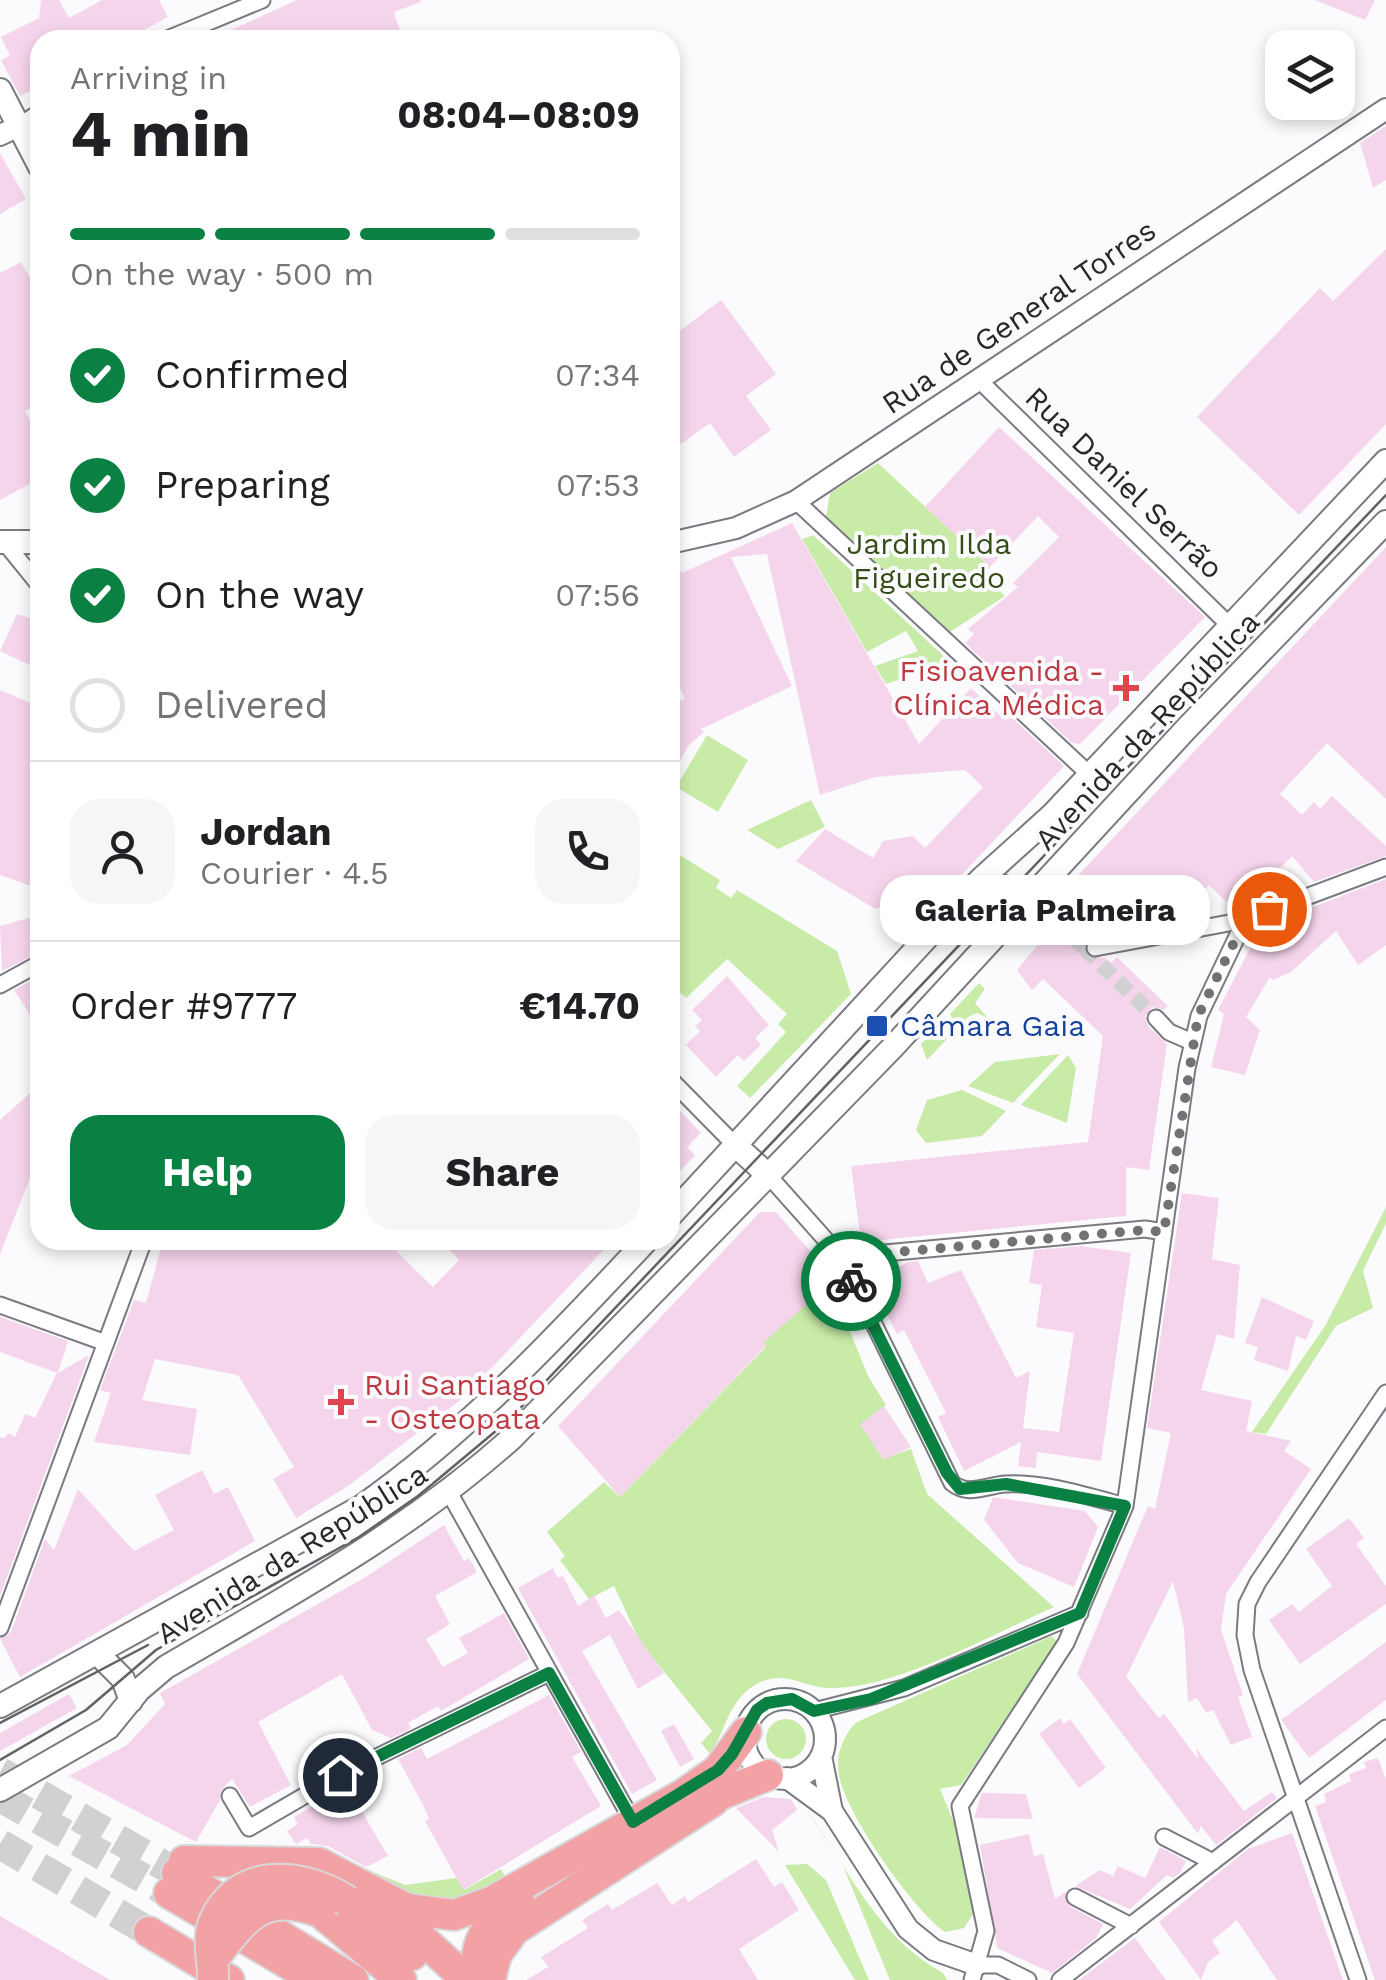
<!DOCTYPE html>
<meta charset="utf-8">
<style>
:root{--surface:#fff;--page:#f6f6f6;--text:#202124;--muted:#757577;--line:#e0e0e0;--accent:#0b8043}
body{margin:0;font-family:"Work Sans",sans-serif;background:var(--page);color:var(--text);height:100vh;display:flex;flex-direction:column;font-size:38px;white-space:nowrap}
*{box-sizing:border-box;margin:0}
p{font-size:32px;color:var(--muted)}
.icon{flex:none;width:55px;height:55px;fill:none;stroke:currentColor;stroke-width:2;stroke-linecap:round;stroke-linejoin:round}
.map{position:relative;flex:1;overflow:hidden}
.drawer{position:absolute;left:30px;top:30px;width:650px;height:1220px;display:flex;flex-direction:column;background:var(--surface);border-radius:30px;box-shadow:0 5px 15px #0003}
.drawer>*{flex:none}
.buttons{position:absolute;left:1265px;top:30px;display:grid;gap:20px}
.buttons a{display:grid;place-items:center;width:90px;height:90px;border-radius:20px;background:var(--surface);box-shadow:0 5px 15px #0003;font-size:50px}
.pin{position:absolute;display:grid;place-items:center;width:85px;height:85px;color:#fff;margin:-42px;border:5px solid #fff;border-radius:50%;box-shadow:0 2px 10px #0007}
.courier{position:absolute;display:grid;place-items:center;width:100px;height:100px;margin:-50px;border:8px solid #0b8043;border-radius:50%;background:#fff;color:#222;box-shadow:0 2px 12px #0007}
.bubble{position:absolute;height:70px;border-radius:30px;background:var(--surface);box-shadow:0 5px 15px #0003;font-size:32px;font-weight:700;line-height:70px;text-align:center}
.headline em{font-style:normal;font-weight:700}
.headline div{display:flex;flex-direction:column-reverse}
.headline{display:flex;align-items:center;justify-content:space-between;height:170px;padding:0 40px}
h1{font-size:65px;font-weight:700;line-height:75px}
.bar{display:grid;grid-template-columns:repeat(4,1fr);gap:15px 10px;align-content:center;height:120px;padding:0 40px}
.bar i{height:12px;border-radius:8px;background:var(--line)}
.bar .current{background:var(--accent)}
.bar p{grid-column:span 4}
.line{display:flex;align-items:center;gap:25px;padding:0 40px;border-top:2px solid var(--line)}
.line div{flex:1}
.round{display:grid;place-items:center;flex:none;width:105px;height:105px;border-radius:30px;background:var(--page)}
ol{padding:0 40px;list-style:none}
li{display:flex;align-items:center;gap:30px;height:110px}
li p{margin-inline-start:auto}
li .icon{padding:10px;border-radius:50%;background:var(--accent);color:#fff;stroke-width:4}
li:last-child{color:var(--muted)}
li i{width:55px;height:55px;border:5px solid var(--line);border-radius:50%}
.primary-button{display:flex;gap:20px;margin-top:auto;padding:20px 40px}
.primary-button a{flex:1;height:115px;border-radius:30px;background:var(--accent);color:#fff;font-size:40px;font-weight:700;line-height:115px;text-align:center}
.primary-button a+a{background:var(--page);color:var(--text)}
.map>svg:first-child{display:block}
</style>
<div class="map">
<svg width="1386" height="1980" viewBox="0 0 1386 1980">
<rect width="100%" height="100%" fill="#fbfbfe"/>
<path fill="#c8eba7" d="M878 463 990 567 984 575 1005 596 950 632 826 517 830 493Z
M814 535V536L950 662 886 684 875 666 918 651 906 631 867 652 802 539Z
M707 735 748 760 718 812 676 787Z
M811 800 825 827 778 849 747 830Z
M670 849 720 880 716 888 731 898 737 890 837 951 851 994 750 1098 737 1086 786 1032 778 1024 787 1014 727 959 686 998 675 988 670 992Z
M979 983 985 989 975 1003 988 1018 977 1013 968 1017 927 1060 921 1044 942 1023 950 1031 956 1026 950 1014Z
M1060 1054 1013 1103 968 1086 995 1062Z
M1068 1055 1076 1068 1067 1123 1021 1105Z
M962 1090 1006 1111 982 1136 926 1143 916 1130 927 1100Z
M1386 1207V1223L1363 1271 1373 1308 1336 1326 1266 1434 1252 1432 1325 1326Z
M817 1295 838 1302 868 1376 886 1405 861 1425 883 1459 911 1449 927 1494 1054 1607C993 1634 894 1690 829 1688 800 1687 785 1668 755 1685 729 1700 726 1730 710 1754L701 1743 712 1731 640 1642 614 1586 589 1599 560 1560 565 1556 547 1532 604 1482 620 1497 766 1347 762 1341Z
M1052 1636 1058 1643 961 1785 940 1789 957 1830 975 1911 964 1928 945 1932C914 1911 835 1802 838 1764 838 1750 846 1731 857 1722Z
M766 1739a20 20 0 1 1 40 0a20 20 0 1 1-40 0Z
M806 1808C848 1869 876 1936 943 1973L947 1980H890L843 1866Z
M807 1864 826 1880 869 1980H855L785 1865Z
M366 1869 405 1885 456 1878 464 1890 501 1869 508 1882C440 1905 427 1912 366 1869Z"/>
<path fill="#f5d5eb" d="M41 0H59L69 18 102 0H159L168 17 125 40H40V86L20 96 1 60 10 56 1 37 39 18Z
M297 0H420L421 2 394 12 403 40H337L335 33 313 40H209Z
M1315 0H1375L1365 20Z
M1386 126V180L1373 188 1360 143Z
M0 153 26 199 0 214Z
M1386 249V424L1299 515 1197 417 1320 288 1333 301Z
M21 262 40 296V403L25 411 40 437V478L0 500V273Z
M721 300 776 374 746 396 771 430 734 457 710 423 681 444 670 430V338Z
M999 427 1205 617 1080 744 1072 743 965 643 974 634 968 629 1018 587 1013 583 1059 537 1038 516 990 567 925 507Z
M792 523 919 744 971 688 1005 720 1009 715 1064 766 939 899H932L919 887 892 891 882 907 875 909 796 861 825 829 873 858 883 841 913 836 925 848 983 787 965 770 875 777 820 795 767 554 731 557 792 686 701 729 704 732 689 745 670 777V706L685 699 670 667V556L682 573Z
M1386 547V799L1327 743 1280 794 1302 815 1314 802 1320 809 1332 796 1386 846V856L1314 882 1292 856 1260 888 1249 878 1226 902 1209 885 1178 916 1152 921 1143 912 1104 920 1086 939 1087 956 1105 958 1111 963 1117 957 1168 1006 1164 1010 1153 1007 1145 1016 1148 1026 1167 1044 1149 1170 1126 1167V1216L861 1242 851 1166 1088 1142 1103 1036 1043 979 1032 990 1017 970 1049 931 1058 933 1067 927 1066 912 1054 901Z
M17 614 40 621V670L0 651Z
M0 690 40 707V881L28 885 0 875Z
M1386 879V945L1358 965 1336 931 1291 972 1273 980 1270 977 1246 1017 1260 1030 1245 1075 1211 1067 1224 1014 1218 1010 1261 927Z
M40 915V952L2 971 0 926Z
M40 976V1030L14 990Z
M727 976 769 1025 755 1038 761 1045 744 1061 738 1055 716 1077 686 1045 700 1031 695 1026 702 1020 692 1010Z
M40 1084V1176L30 1178 0 1254V1120Z
M670 1100 701 1133 687 1147 695 1155 670 1182Z
M1182 1193 1219 1198 1212 1259 1240 1265 1234 1339 1217 1334 1201 1390 1252 1401 1246 1431 1291 1441 1284 1451 1311 1469 1226 1594 1221 1630 1243 1695 1238 1697 1252 1737 1231 1745 1213 1710 1206 1713 1197 1698 1188 1702 1184 1628 1173 1581 1126 1677 1159 1718 1164 1714 1198 1759 1196 1748 1244 1811 1272 1792 1277 1798 1216 1845 1201 1826 1198 1834 1077 1674 1148 1506 1155 1509 1171 1433 1147 1428Z
M760 1212H776L816 1258 822 1296 817 1295 763 1343 766 1346 620 1497 558 1426Z
M163 1240H385L433 1287 459 1260 440 1240H613L463 1398 348 1486 296 1518 273 1479 294 1467 238 1375 155 1359 142 1400 197 1409 190 1455 94 1442 111 1393 100 1390 134 1300 146 1303Z
M1081 1246 1131 1253 1101 1461 1037 1452 1036 1468 1018 1466 1021 1442 964 1471 938 1417 946 1413 904 1330 897 1334 870 1281 908 1262 918 1261 928 1283 961 1270 1016 1378 1030 1371 1023 1428 1059 1432 1074 1333 1036 1327 1042 1285 1029 1283 1034 1250Z
M1262 1297 1314 1321 1306 1340 1296 1336 1288 1371 1254 1360 1258 1347 1245 1343Z
M0 1317 68 1341 58 1373 89 1355 0 1596V1437L5 1438 8 1433 15 1437 25 1414 35 1418 57 1373 0 1352Z
M884 1406 911 1447 884 1460 860 1424Z
M202 1470 214 1494 228 1487 255 1541 20 1677 0 1639 11 1632 45 1539 54 1550 78 1489 134 1551 174 1530 155 1495Z
M993 1497 1085 1511 1098 1527 1074 1587 1018 1563 984 1520Z
M1349 1518 1364 1538 1356 1544 1386 1586V1604L1300 1664 1269 1620 1292 1604 1299 1612 1332 1586 1306 1549Z
M444 1525 464 1561 469 1558 477 1572 435 1596 450 1624 426 1639 443 1667 468 1653 459 1638 504 1613 529 1659 441 1711 438 1706 408 1723 411 1728 391 1738 372 1730 342 1674 258 1722 291 1785 250 1807 232 1779 221 1790 220 1800 196 1842 69 1776 127 1745 165 1704 160 1693 364 1578Z
M553 1568 558 1578 563 1576 578 1606 594 1595 606 1618 619 1610 664 1673 638 1689 610 1635 582 1651 657 1780 632 1794 518 1588Z
M1386 1642V1700L1309 1758 1281 1720Z
M69 1694 77 1708 0 1751V1733Z
M549 1695 581 1752 572 1757 601 1806 463 1890 425 1821 429 1819 423 1805 398 1759 421 1748 427 1759Z
M1060 1718 1064 1724 1070 1719 1106 1768 1079 1788 1039 1734Z
M674 1724 694 1759 680 1767 661 1731Z
M1378 1758 1386 1780V1980H1375L1315 1806 1326 1802 1324 1794 1351 1781 1349 1774 1366 1768 1364 1762Z
M982 1793 1026 1794 1033 1819 974 1818Z
M333 1794 339 1804 352 1795 388 1856 366 1867 328 1846 311 1844 307 1838 296 1844 287 1831 298 1824 294 1817Z
M764 1797 791 1799 797 1810 772 1830 779 1852 736 1808Z
M1292 1833 1343 1980H1277L1237 1920 1212 1941 1220 1953 1208 1962 1201 1980 1159 1922 1248 1849Z
M1029 1834 1034 1856 1043 1854 1055 1899 1065 1892 1069 1906 1103 1924 1096 1938 1052 1973 997 1948 980 1845Z
M1160 1847 1186 1861 1180 1873 1173 1878 1167 1875 1130 1909 1075 1886 1100 1870 1113 1876 1118 1866 1145 1878Z
M756 1859 774 1887 782 1882 799 1910 739 1949 758 1980H526L548 1967 541 1957 588 1928 582 1920 608 1904 612 1910 657 1883 672 1905 685 1896 688 1902Z
M0 1916 26 1931 110 1980H0Z
M1135 1938 1166 1980H1079Z"/>
<g fill="none" stroke-linecap="round" stroke-linejoin="round">
<path stroke="#d1d1d4" stroke-width="15" stroke-dasharray="15 8" stroke-linecap="butt" d="M1057 922 1085 949 1091 948
M1085 949 1156 1018"/>
<path stroke="#d1d1d4" stroke-width="30" stroke-dasharray="30 15" stroke-linecap="butt" d="M0 1772 177 1873
M0 1797 169 1893
M0 1844 149 1932"/>
<defs>
<path id="minor" d="M165 40 262 0
M19 126 40 112
M979 380 1229 625
M796 501 1089 774
M2 539 40 586
M1028 905 1057 922
M1095 948 1245 920
M0 985 40 963
M1156 1018 1169 1032 1192 1042
M670 1079 734 1144
M768 1175 841 1257 952 1483C969 1497 986 1485 1006 1484 1044 1482 1088 1496 1125 1506
M841 1257 1145 1229 1164 1232
M0 1305 106 1343
M450 1494 633 1822
M0 1628 144 1240
M814 1711 904 1688 1080 1613
M230 1796 249 1828 340 1775 549 1673
M1164 1837 1213 1862
M1075 1897 1131 1926
M977 1965H998L1028 1980
M972 1980 986 1931 960 1806 1066 1643 1125 1506 1187 1068 1199 1016 1245 920 1386 867
M1060 1980 1386 1728
M1358 1980 1252 1670 1245 1635 1247 1604 1258 1582 1386 1393"/>
<path id="tertiary" d="M0 135 19 126
M670 543 736 528 796 501 1386 109
M745 1739a40 40 0 1 1 80 0a40 40 0 1 1-80 0Z
M821 1756 832 1811
M787 1778 832 1811 908 1929 934 1950 977 1965"/>
<path id="secondary" d="M0 90 40 167
M0 542H40
M980 880 1002 886 1028 905
M734 1144 768 1175
M670 1216 980 880 1052 815 1386 461
M98 1654 123 1679 131 1701
M0 1706 361 1507C469 1431 557 1336 647 1240
M0 1790 108 1728 139 1690 166 1667C291 1594 403 1535 512 1438L893 1047 1187 728 1386 522"/>
<path id="motorway" d="M690 1807 768 1775
M184 1861 319 1863 407 1909 454 1915 493 1901 684 1794 718 1770 746 1732
M177 1873 353 1980
M169 1893 316 1980
M347 1901 412 1955
M384 1904 467 1980
M320 1912 401 1980
M149 1932 229 1980
M478 1980C472 1940 487 1924 519 1902
M490 1980 496 1955 514 1930 713 1801"/>
</defs>
<use href="#minor" stroke="#7a7b81" stroke-width="19"/>
<use href="#tertiary" stroke="#7a7b81" stroke-width="24"/>
<use href="#secondary" stroke="#7a7b81" stroke-width="26"/>
<use href="#motorway" stroke="#d8d8d9" stroke-width="34"/>
<use href="#minor" stroke="#fff" stroke-width="15"/>
<use href="#tertiary" stroke="#fff" stroke-width="20"/>
<use href="#secondary" stroke="#fff" stroke-width="22"/>
<use href="#motorway" stroke="#f2a2a5" stroke-width="30"/>
<path stroke="#616264" stroke-width="2.5" d="M0 1723 148 1645
M0 1760 86 1710 156 1650 359 1537 418 1496 509 1420 1386 495"/>
<defs>
<path id="motorway-bridge" d="M215 1957C247 1914 265 1892 320 1912
M213 1980C214 1963 207 1941 213 1925 236 1865 304 1873 347 1901"/>
</defs>
<use href="#motorway-bridge" stroke="#d8d8d9" stroke-width="34" stroke-linecap="butt"/>
<use href="#motorway-bridge" stroke="#f2a2a5" stroke-width="30"/>
</g>
<g fill="none" stroke-linecap="round" stroke-linejoin="round">
<path stroke="#717274" stroke-width="10" stroke-dasharray="0 18" d="M851 1281 841 1257 1145 1230 1164 1232 1198 1016 1245 920 1269 909"/>
<path stroke="#0b8043" stroke-width="12" d="M340 1775 549 1673 633 1822 718 1770 732 1754 757 1710 767 1703 792 1699 814 1711 871 1699 1080 1613 1125 1506 1006 1484 960 1489 947 1473 851 1281"/>
</g>
<g fill="#e0444e" stroke="#fbfbfe" stroke-width="4">
<path d="M1121 673h10v10h10v10h-10v10h-10v-10h-10v-10h10z"/>
<path d="M336 1387h10v10h10v10h-10v10h-10v-10h-10v-10h10z"/>
</g>
<rect fill="#1a4fb4" stroke="#fbfbfe" stroke-width="4" x="865" y="1014" width="24" height="24" rx="5"/>
<g text-anchor="middle" stroke-width="8" stroke-linejoin="round" paint-order="stroke">
<g font-size="30" fill="#27282a" stroke="#fbfbfe">
<text transform="translate(1019 317) rotate(-34)" y="10">Rua de General Torres</text>
<text transform="translate(1124 483) rotate(44)" y="10">Rua Daniel Serrão</text>
<text transform="translate(1147 731) rotate(-47)" y="10">Avenida da República</text>
<text transform="translate(292 1554) rotate(-32)" y="10">Avenida da República</text>
</g>
<g font-size="30" fill="#344d15" stroke="#fbfbfe">
<text x="929" y="554">Jardim Ilda<tspan x="929" dy="34">Figueiredo</tspan></text>
</g>
<g font-size="30" fill="#be3a42" stroke="#fbfbfe" text-anchor="end">
<text x="1104" y="681">Fisioavenida -<tspan x="1104" dy="34">Clínica Médica</tspan></text>
<text x="364" y="1395" text-anchor="start">Rui Santiago<tspan x="364" dy="34">- Osteopata</tspan></text>
</g>
<g font-size="30" fill="#164399" stroke="#fbfbfe" text-anchor="start">
<text x="900" y="1036">Câmara Gaia</text>
</g>
</g>
</svg>
<div class="buttons">
<a><svg class="icon" aria-label="layers" viewBox="0 0 24 24"><path d="M12 4l9 5-9 5-9-5zM3 14l9 5 9-5"/></svg></a>
</div>
<div class="pin" style="left:1269px;top:909px;background:#ea580c"><svg class="icon" aria-label="bag" viewBox="0 0 24 24"><path d="M5 8h14l-1 12H6zM9 8a3 3 0 0 1 6 0"/></svg></div>
<div class="pin" style="left:340px;top:1775px;background:#1f2937"><svg class="icon" aria-label="home" viewBox="0 0 24 24"><path d="M3 11l9-7 9 7M6 9v11h12V9"/></svg></div>
<div class="courier" style="left:851px;top:1281px"><svg class="icon" aria-label="bike" viewBox="0 0 24 24"><circle cx="6" cy="16" r="4"/><circle cx="18" cy="16" r="4"/><path d="M6 16l4-8h5l3 8M10 8l3 8H6M13 5h3"/></svg></div>
<div class="bubble" style="left:880px;top:875px;width:330px">Galeria Palmeira</div>
<section class="drawer">
<div class="headline"><div><h1>4 min</h1><p>Arriving in</p></div><em>08:04–08:09</em></div>
<div class="bar"><i class="current"></i><i class="current"></i><i class="current"></i><i></i><p>On the way · 500 m</p></div>
<ol>
<li><svg class="icon" aria-label="check" viewBox="0 0 24 24"><path d="M5 12l5 5 9-10"/></svg>Confirmed<p>07:34</p></li>
<li><svg class="icon" aria-label="check" viewBox="0 0 24 24"><path d="M5 12l5 5 9-10"/></svg>Preparing<p>07:53</p></li>
<li><svg class="icon" aria-label="check" viewBox="0 0 24 24"><path d="M5 12l5 5 9-10"/></svg>On the way<p>07:56</p></li>
<li><i></i>Delivered</li>
</ol>
<div class="line" style="height:180px"><a class="round"><svg class="icon" aria-label="person" viewBox="0 0 24 24"><circle cx="12" cy="8" r="4"/><path d="M4 21q1-7 8-7t8 7"/></svg></a><div><b>Jordan</b><p>Courier · 4.5</p></div><a class="round"><svg class="icon" aria-label="phone" viewBox="0 0 24 24"><path d="M5 4h4l2 5-3 2q2 4 5 5l2-3 5 2v4C11 20 4 13 5 4z"/></svg></a></div>
<div class="line" style="height:130px"><div>Order #9777</div><b>€14.70</b></div>
<div class="primary-button"><a>Help</a><a>Share</a></div>
</section>
</div>
